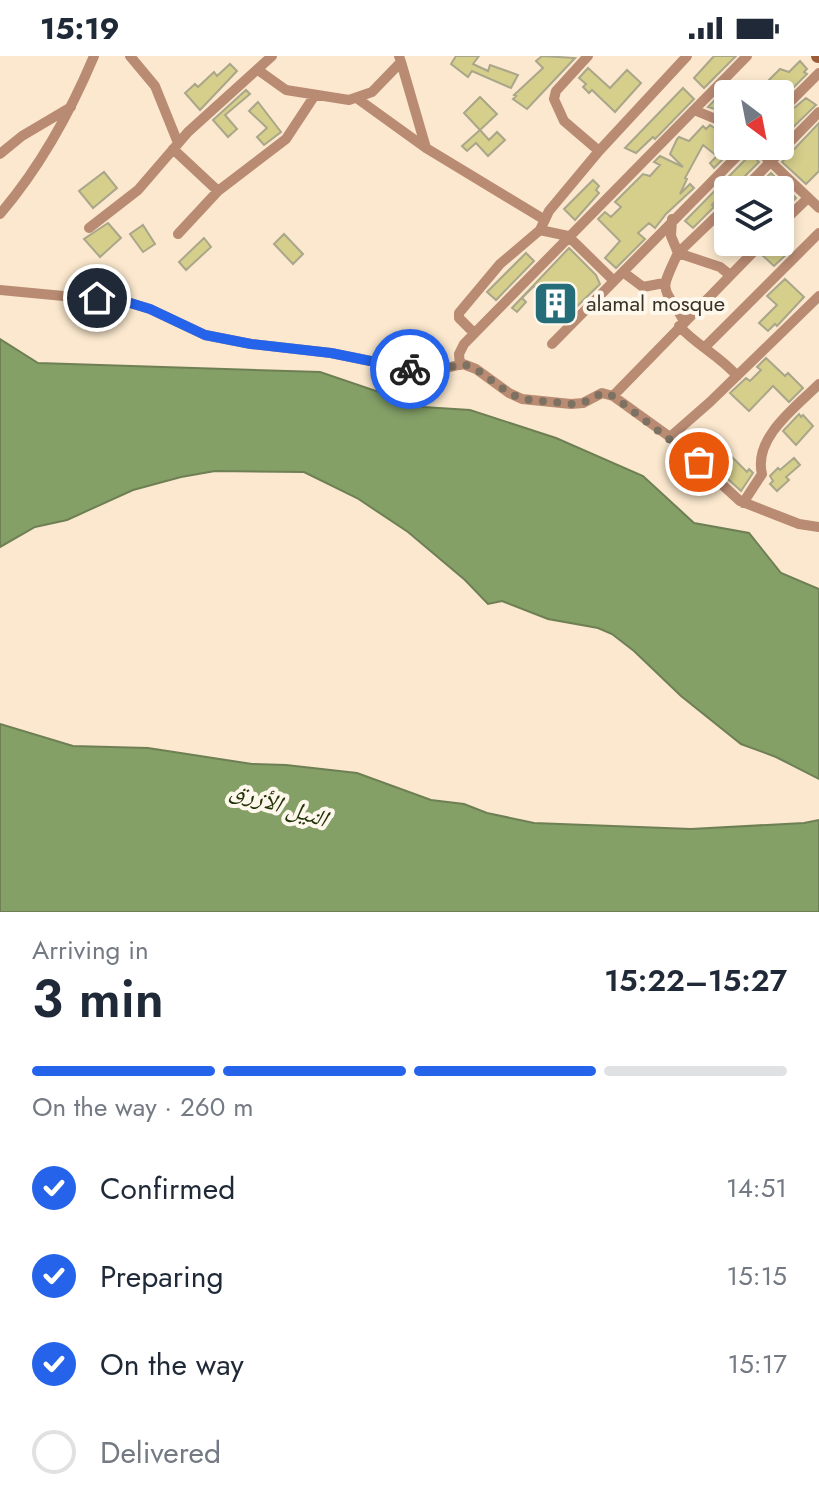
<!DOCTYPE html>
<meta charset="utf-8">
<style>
:root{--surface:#fff;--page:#f6f6f7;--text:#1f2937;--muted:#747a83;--line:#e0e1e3;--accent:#2563eb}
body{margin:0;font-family:Jost,"Noto Naskh Arabic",sans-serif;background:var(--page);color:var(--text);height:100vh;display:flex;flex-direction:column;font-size:30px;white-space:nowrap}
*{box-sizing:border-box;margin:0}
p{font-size:26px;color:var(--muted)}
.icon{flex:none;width:44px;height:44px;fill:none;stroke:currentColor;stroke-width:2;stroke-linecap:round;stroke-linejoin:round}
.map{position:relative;height:856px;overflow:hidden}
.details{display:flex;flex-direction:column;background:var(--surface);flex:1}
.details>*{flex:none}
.needle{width:52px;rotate:148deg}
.tools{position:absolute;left:714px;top:24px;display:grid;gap:16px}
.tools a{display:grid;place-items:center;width:80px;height:80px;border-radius:8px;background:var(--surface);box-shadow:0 4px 12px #0003;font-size:40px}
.pin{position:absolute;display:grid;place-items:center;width:68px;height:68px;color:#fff;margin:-34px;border:4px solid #fff;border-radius:50%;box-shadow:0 2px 8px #0007}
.courier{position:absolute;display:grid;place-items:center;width:80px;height:80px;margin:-40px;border:6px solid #2563eb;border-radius:50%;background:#fff;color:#222;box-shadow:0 2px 10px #0007}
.overview em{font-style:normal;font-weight:600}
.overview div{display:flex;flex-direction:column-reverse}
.overview{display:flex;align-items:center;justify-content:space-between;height:136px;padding:0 32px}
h1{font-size:52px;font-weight:600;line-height:60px}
.bar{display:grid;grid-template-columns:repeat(4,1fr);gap:12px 8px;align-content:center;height:96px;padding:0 32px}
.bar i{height:10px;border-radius:6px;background:var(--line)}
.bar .selected{background:var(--accent)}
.bar p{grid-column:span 4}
ol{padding:0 32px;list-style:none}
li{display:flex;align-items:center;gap:24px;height:88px}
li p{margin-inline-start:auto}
li .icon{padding:8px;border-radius:50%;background:var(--accent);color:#fff;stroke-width:4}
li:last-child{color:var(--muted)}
li i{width:44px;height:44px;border:4px solid var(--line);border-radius:50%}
.status{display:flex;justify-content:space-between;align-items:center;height:56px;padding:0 40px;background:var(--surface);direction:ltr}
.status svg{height:22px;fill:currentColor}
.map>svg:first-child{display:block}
</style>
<div class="status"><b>15:19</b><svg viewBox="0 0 49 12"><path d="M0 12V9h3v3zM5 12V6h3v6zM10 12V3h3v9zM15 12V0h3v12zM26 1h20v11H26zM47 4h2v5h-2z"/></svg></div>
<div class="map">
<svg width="819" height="856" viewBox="0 0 819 856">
<rect width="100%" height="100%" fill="#fbe8ce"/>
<path fill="#84a067" stroke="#6e7f54" stroke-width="2" d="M0 283 38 307 320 316 423 351 470 354 556 382 643 420 694 467 749 477 781 517 819 533V723L776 701 741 688 681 640 634 595 612 578 598 572 548 563 502 545 488 548 465 524 408 476 357 442 304 416 215 415 181 421 133 434 67 464 35 471 0 491Z
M0 668 73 690 148 692 252 708 286 709 357 717 431 744 464 748 487 757 534 767 691 773 804 767 819 764V856H0Z"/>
<path fill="#d6ce8b" stroke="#a9a68a" stroke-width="2" d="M456 0H479L473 8 488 15 490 9 518 19 511 32 472 15 468 21 451 8Z
M542 0 575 2 527 53 513 43 516 40 514 39 543 12 536 5Z
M714 0H736L704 32 694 22Z
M800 5 807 13 804 16 807 18 780 45V38H763L767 34 763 30 780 13 789 16Z
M230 8 237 15 200 54 185 37 195 28 198 31 214 16 217 20Z
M588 12 610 32 627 14 641 27 615 56 592 34 589 37 583 31 586 28 579 22Z
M729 29 732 32 735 30 743 38H728V59L722 55 708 51Z
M683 32 694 43 655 83 653 81 636 97 625 92Z
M246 34 250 38 225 59 237 73 228 81 213 64Z
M480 41 497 58 480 74 489 84 497 76 505 84 488 100 476 87 467 95 462 90 480 74 464 57Z
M806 42 816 49 782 82 780 64Z
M258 46 281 76 264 89 257 81 267 72 249 55Z
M819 67V115L806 128 782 106Z
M710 69 728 81V90H736L714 112 710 107 717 100 703 89 685 122 687 123 680 138 690 128 694 132 666 158 655 172 649 167 638 177 645 183 616 212 605 202 620 185 598 163 605 156 611 161 621 151 615 146 643 118 650 120 660 109 654 106 660 100 683 111 670 98 677 83 679 81 689 85 703 70 706 73Z
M751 98 759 106 731 134H728V138L725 135 712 149 714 151 693 172 685 165Z
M104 116 117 132 93 152 79 135Z
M771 117 796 142 780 158V134H754Z
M593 124 599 130 596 134 599 137 575 164 564 153Z
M108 167 121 182 100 201 84 183Z
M143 169 155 188 143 196 130 178Z
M284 178 303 198 293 208 274 188Z
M204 182 211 191 186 214 179 206Z
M774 186H780L790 195 774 210 762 199Z
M569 192 596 219 600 228 564 263 537 251 543 239 534 230 522 242 526 246 517 256 512 252Z
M526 197 534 205 496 244 487 236Z
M785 223 804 241 777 270 775 268 768 275 759 267 777 249 767 240Z
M766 302 785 320 788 317 803 332 789 346 773 330 749 355 730 337 746 322 750 325 761 314 757 311Z
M799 358 801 361 803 359 813 370 796 389 783 375Z
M731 400 747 416 749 413 753 417 741 435 717 413Z
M794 402 800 409 786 421 789 424 777 435 770 428 773 425 770 420 778 412 780 414Z"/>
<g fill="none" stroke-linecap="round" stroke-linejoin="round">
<path stroke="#b98b73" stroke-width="10" d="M130 0 155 30 178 87
M588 0 556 35 554 43 564 65 599 95
M401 6 426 92
M258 14 286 34 349 44 372 36 401 6 399 0
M358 43 426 92 545 164
M694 54 728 68
M780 56 819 17
M754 90 819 152
M173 93 218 135
M0 98 22 80 71 51
M743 134 819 56
M728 149 678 197 720 211 730 219
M0 158C41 110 70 57 94 0
M672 163 671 180 678 197C658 239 663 228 684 265
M780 169 808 142
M89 172 138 134 188 76 272 0
M540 174 568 180 614 225
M178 178 218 135 286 83 315 39
M623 216 643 231 664 227
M0 234 127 246 150 253 205 279 251 288 331 297 405 312 433 315 463 308 476 313 509 337 522 343 571 348 583 347 602 337 613 340 670 381 740 445 799 468 819 471
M679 270C696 289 720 300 737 320
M474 277 459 262V257L500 208 540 174 549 155 599 95 687 0
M552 288 747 90
M706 290 819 177
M460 309 459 298 464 288 747 0
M613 340 763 186
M670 381 710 346 819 240
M743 447 762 418C753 382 796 351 819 328"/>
<path stroke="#9d5c38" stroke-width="14" d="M818 0H819"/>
</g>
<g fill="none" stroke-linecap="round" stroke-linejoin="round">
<path stroke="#7d7262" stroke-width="8" stroke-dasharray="0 14.4" d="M410 313 433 315 463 308 476 313 509 337 522 343 571 348 583 347 602 337 613 340 699 406"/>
<path stroke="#2563eb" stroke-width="10" d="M97 242 127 246 150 253 205 279 251 288 331 297 410 313"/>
</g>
<defs>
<symbol id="building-square" viewBox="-11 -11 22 22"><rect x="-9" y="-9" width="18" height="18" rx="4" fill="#266d7a" stroke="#fef7ec"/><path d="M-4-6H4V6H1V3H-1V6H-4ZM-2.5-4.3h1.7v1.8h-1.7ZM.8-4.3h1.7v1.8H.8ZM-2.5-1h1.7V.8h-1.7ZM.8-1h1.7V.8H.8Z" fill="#fff"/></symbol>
</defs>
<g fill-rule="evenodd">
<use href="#building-square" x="530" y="222" width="51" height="51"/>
</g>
<g text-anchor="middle" stroke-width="8" stroke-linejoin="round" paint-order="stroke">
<g font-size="22" fill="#393228" stroke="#fef7ec" text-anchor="start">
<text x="586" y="255">alamal mosque</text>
</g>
<g font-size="24" font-style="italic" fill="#1f3106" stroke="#fef7ec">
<text transform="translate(279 748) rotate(18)" y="8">النيل الأزرق</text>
</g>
</g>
</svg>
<div class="tools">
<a><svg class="needle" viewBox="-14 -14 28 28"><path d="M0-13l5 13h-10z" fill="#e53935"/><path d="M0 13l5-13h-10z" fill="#747a83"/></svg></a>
<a><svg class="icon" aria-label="layers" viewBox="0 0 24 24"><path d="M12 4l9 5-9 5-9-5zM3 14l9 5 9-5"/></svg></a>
</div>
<div class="pin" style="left:699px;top:406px;background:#ea580c"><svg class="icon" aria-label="bag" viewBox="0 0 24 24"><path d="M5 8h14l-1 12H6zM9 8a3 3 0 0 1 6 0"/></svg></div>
<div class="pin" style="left:97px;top:242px;background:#1f2937"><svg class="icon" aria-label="home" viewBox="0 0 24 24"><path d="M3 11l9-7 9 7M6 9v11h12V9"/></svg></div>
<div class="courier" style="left:410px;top:313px"><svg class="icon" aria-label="bike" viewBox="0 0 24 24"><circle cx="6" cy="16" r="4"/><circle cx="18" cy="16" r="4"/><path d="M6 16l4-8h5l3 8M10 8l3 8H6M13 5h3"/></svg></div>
</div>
<section class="details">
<div class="overview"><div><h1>3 min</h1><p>Arriving in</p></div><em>15:22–15:27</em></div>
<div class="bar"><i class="selected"></i><i class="selected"></i><i class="selected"></i><i></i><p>On the way · 260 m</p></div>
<ol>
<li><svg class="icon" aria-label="check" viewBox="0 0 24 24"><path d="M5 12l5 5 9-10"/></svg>Confirmed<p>14:51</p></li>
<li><svg class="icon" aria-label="check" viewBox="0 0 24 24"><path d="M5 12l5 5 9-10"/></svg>Preparing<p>15:15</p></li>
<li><svg class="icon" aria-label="check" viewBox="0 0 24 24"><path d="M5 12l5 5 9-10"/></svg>On the way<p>15:17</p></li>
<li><i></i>Delivered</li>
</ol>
</section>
